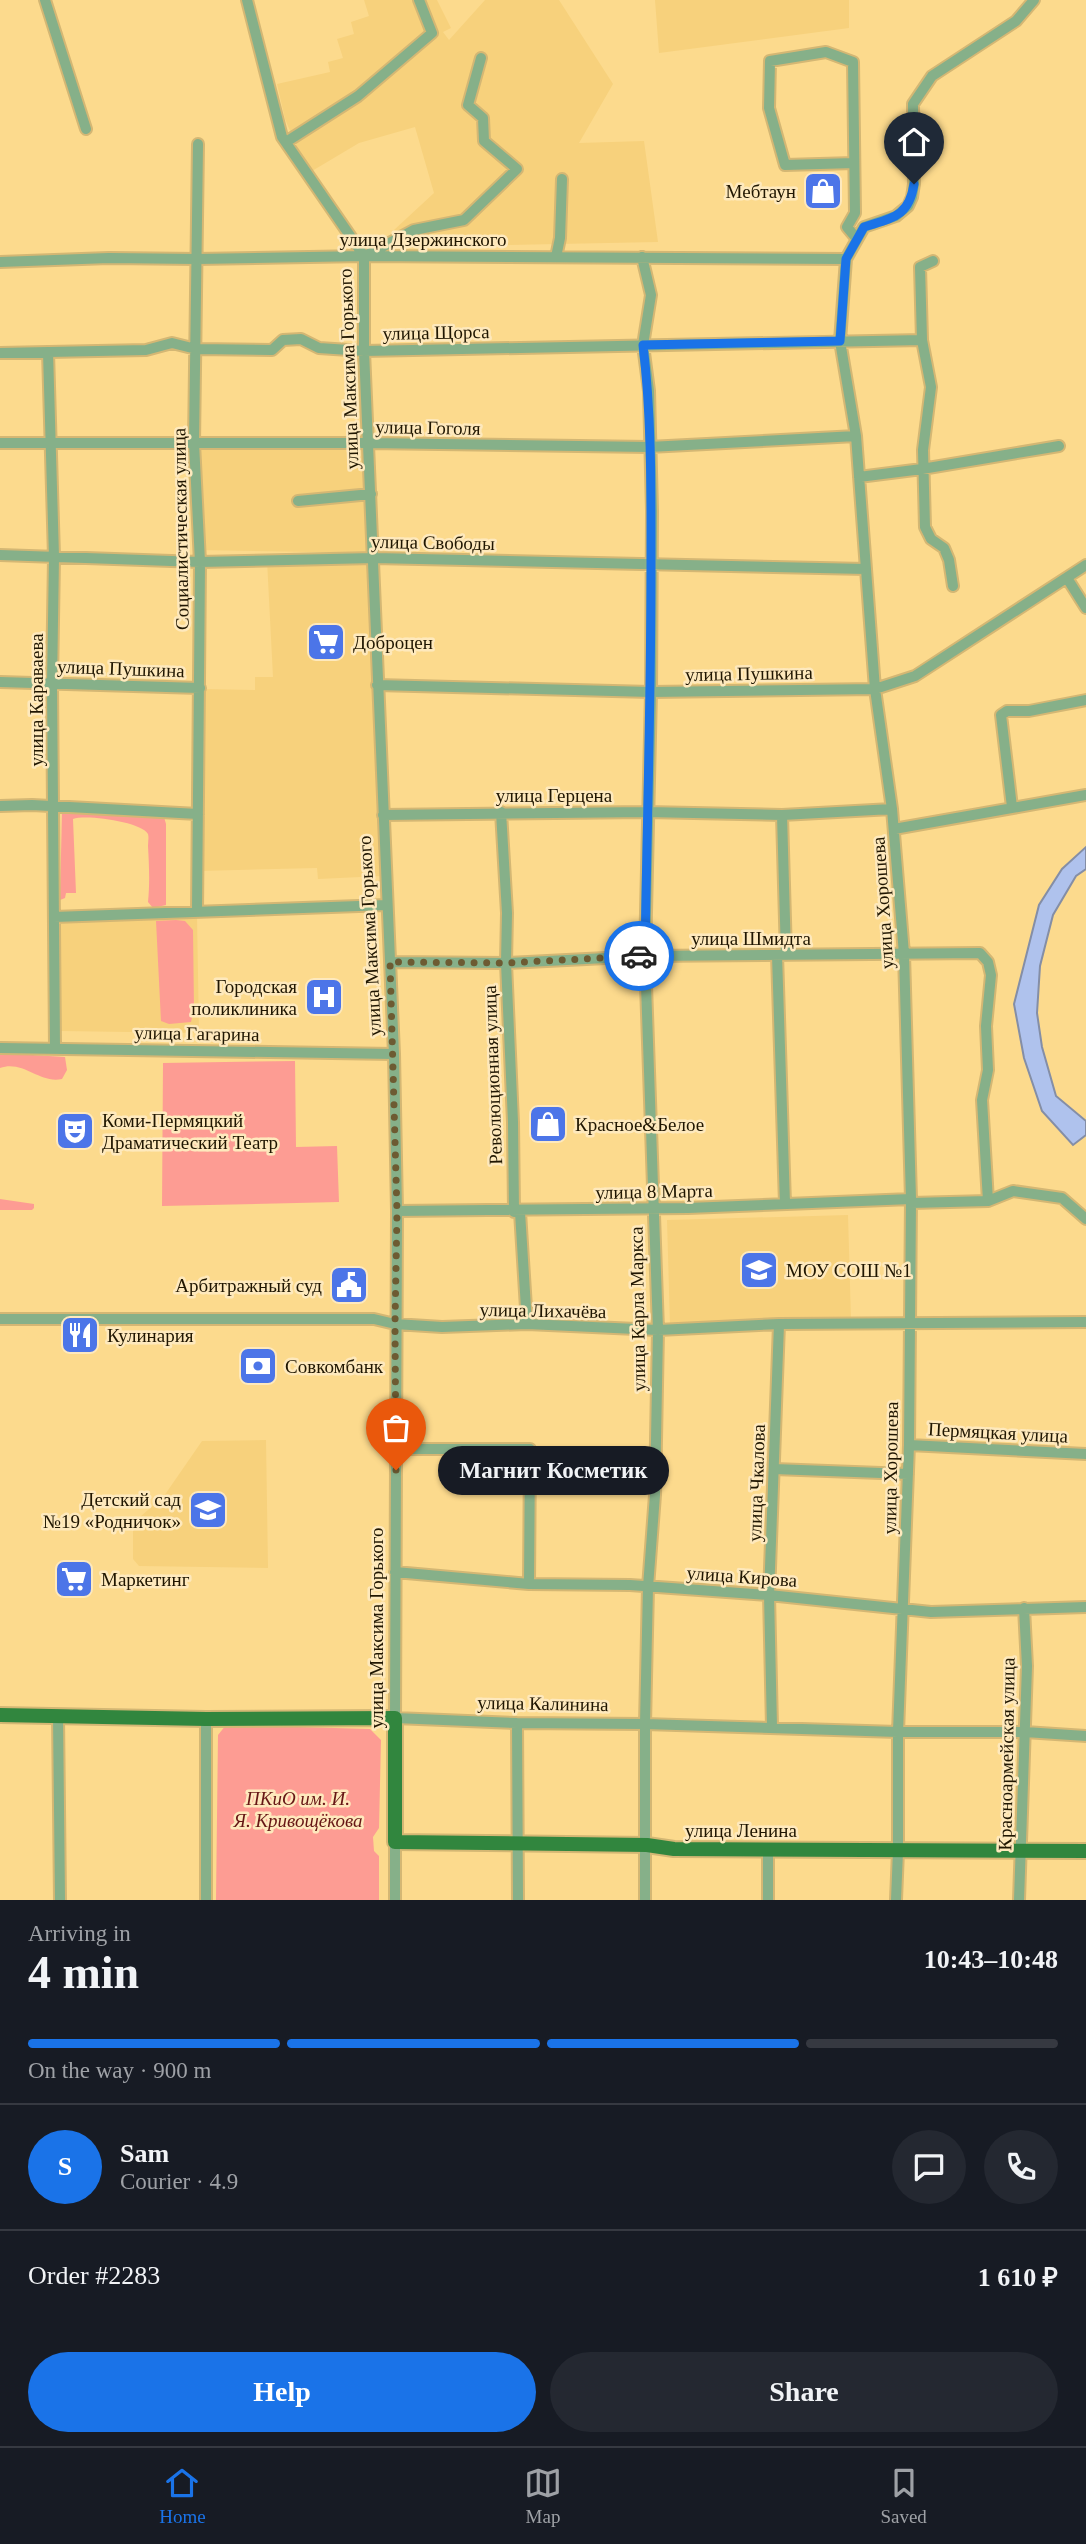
<!DOCTYPE html>
<meta charset="utf-8">
<style>
:root{--surface:#171b24;--page:#242831;--text:#f1f3f6;--muted:#9ea1a6;--line:#363941;--accent:#1a73e8}
body{margin:0;font-family:Georgia,serif;background:var(--page);color:var(--text);height:100vh;display:flex;flex-direction:column;font-size:26px;white-space:nowrap}
*{box-sizing:border-box;margin:0}
p{font-size:23px;color:var(--muted)}
.icon{flex:none;width:38px;height:38px;fill:none;stroke:currentColor;stroke-width:2;stroke-linecap:round;stroke-linejoin:round}
.map{position:relative;height:1900px;overflow:hidden}
.side{display:flex;flex-direction:column;background:var(--surface);flex:1}
.side>*{flex:none}
.pin{position:absolute;display:grid;place-items:center;width:60px;height:60px;color:#fff;margin:-72px -30px;border-radius:50% 50% 50% 0;rotate:-45deg;box-shadow:0 0 7px #0007}
.pin .icon{rotate:45deg}
.courier{position:absolute;display:grid;place-items:center;width:70px;height:70px;margin:-35px;border:5px solid #1a73e8;border-radius:50%;background:#fff;color:#222;box-shadow:0 2px 9px #0007}
.bubble{position:absolute;height:49px;border-radius:24px;background:var(--surface);box-shadow:0 2px 5px #0004;font-size:23px;font-weight:600;line-height:49px;text-align:center}
.head em{font-style:normal;font-weight:600}
.head div{display:flex;flex-direction:column-reverse}
.head{display:flex;align-items:center;justify-content:space-between;height:119px;padding:0 28px}
h1{font-size:46px;font-weight:600;line-height:52px}
.bar{display:grid;grid-template-columns:repeat(4,1fr);gap:10px 7px;align-content:center;height:84px;padding:0 28px}
.bar i{height:9px;border-radius:5px;background:var(--line)}
.bar .active{background:var(--accent)}
.bar p{grid-column:span 4}
.line{display:flex;align-items:center;gap:18px;padding:0 28px;border-top:2px solid var(--line)}
.line div{flex:1}
.round{display:grid;place-items:center;flex:none;width:74px;height:74px;border-radius:37px;background:var(--page)}
.primary-button{display:flex;gap:14px;margin-top:auto;padding:14px 28px}
.primary-button a{flex:1;height:80px;border-radius:42px;background:var(--accent);color:#fff;font-size:28px;font-weight:600;line-height:80px;text-align:center}
.primary-button a+a{background:var(--page);color:var(--text)}
.menu{display:flex;justify-content:space-around;align-items:center;height:98px;border-top:2px solid var(--line);background:var(--surface);font-size:19px;color:var(--muted)}
.menu a{display:grid;justify-items:center;gap:4px}
.menu .active{color:var(--accent)}
.map>svg:first-child{display:block}
</style>
<div class="map">
<svg width="1086" height="1900" viewBox="0 0 1086 1900">
<rect width="100%" height="100%" fill="#fcda8d"/>
<path fill="#f7d17c" d="M364 0H437L451 28 443 32 449 40 485 0H559L613 84 579 143 644 141 658 242 402 247 394 230 434 193 415 127 359 143 312 171 297 147 285 119 277 84 330 72 328 62 343 58 337 39 354 34 351 22 369 16Z
M655 0H849V28L659 53Z
M366 439 369 553 197 550 196 445Z
M370 559 382 876 318 879 317 868 199 871 200 689 255 690V677H273L267 560Z
M197 915 199 1033 60 1031V918Z
M848 1215 851 1320 670 1325 667 1220Z
M266 1440 268 1568 139 1566 133 1559V1523L164 1496 202 1441Z"/>
<path fill="#fd9c93" d="M62 809 158 813 164 817 166 824V905L153 908 148 902C150 882 149 865 148 846 148 842 149 838 148 834 142 822 86 814 73 819L76 893H66L65 898 60 900Z
M176 920 185 921 193 930 194 1009 191 1022 169 1024 161 1021 156 921Z
M0 1053 65 1057 67 1070 62 1079C39 1084 24 1060 0 1068Z
M295 1061 296 1147 337 1146 339 1202 162 1206 163 1063Z
M0 1199 34 1204V1208L32 1210H0Z
M226 1725 370 1729 381 1740 379 1828 373 1837 374 1851 379 1856V1900H216L218 1735Z"/>
<path fill="#afc2ed" stroke="#848ea6" stroke-width="2" d="M1086 847V869L1076 876 1053 915 1040 966 1037 1013 1042 1047 1056 1096 1086 1121V1135L1073 1145 1042 1111 1024 1058 1014 1004 1039 905 1062 869Z"/>
<g fill="none" stroke-linecap="round" stroke-linejoin="round">
<defs>
<path id="minor" d="M45 0 86 129
M247 0 282 137 364 256V351L394 1054 397 1211 395 1718 517 1723 645 1724 898 1732H1025L1086 1736
M286 142 358 96 432 33 419 0
M854 163 785 165 769 108 770 61 826 52 853 62 855 213 847 227 857 239
M367 255 414 230 464 220 517 169 484 141 483 118 468 105 481 58
M556 257 560 238 562 179
M642 257 651 295 643 345 649 391 652 511 651 692 645 956 658 1330 655 1495 648 1587 645 1724V1900
M933 261 920 267 922 340 931 387 923 450 925 527 931 539 944 548 949 560 953 586
M0 262 109 258 197 259 364 256 846 259
M48 352 54 557 52 684 55 1048
M0 353 146 350 172 343 196 349 272 350 283 340 301 339 319 348 364 351 922 340
M0 443H369L649 447 856 436
M859 477 922 469 1059 446
M298 501 371 494
M0 555 200 562 374 558 866 569
M1067 578 1086 608
M0 682 200 688
M377 685 651 692 875 689 915 676 1086 565
M0 806 32 805 198 814
M1012 807 1001 715 1007 711H1029L1086 700
M501 812 507 913 506 963 513 1122 514 1212
M383 815 647 812 782 815 892 809
M782 815 786 955
M894 829 1086 795
M197 912 200 562 194 443 198 144
M54 917 387 905
M777 955 785 1204
M390 962 506 963 645 956 980 953 988 962 991 975 986 1026 988 1070 982 1100 988 1201
M0 1048 394 1054
M911 1203 988 1201 1013 1191 1062 1198 1086 1219
M397 1211 688 1208 911 1199
M520 1212 527 1324
M0 1319H374L395 1324 442 1327 527 1324 658 1330 779 1324 1086 1322
M909 1445 1086 1454
M396 1449H530L529 1584
M774 1469 908 1474
M395 1572 529 1584 630 1585 769 1595 931 1612 1086 1607
M58 1715 60 1900
M517 1723 518 1900
M772 1727 769 1595 779 1324
M395 1842V1900
M206 1900V1719
M768 1900V1849
M896 1900 898 1851V1732L909 1445 911 1199 904 954 892 809 875 689 856 436 840 341 846 259 864 227 896 216 908 206 912 197 914 184 913 104 932 76 1016 21 1034 0
M1019 1900 1027 1666 1024 1608"/>
<path id="major" d="M0 1715 206 1719 395 1718V1842L647 1845 674 1849 1086 1851"/>
</defs>
<use href="#minor" stroke="#d4b774" stroke-width="14"/>
<use href="#major" stroke="#d4b774" stroke-width="18"/>
<use href="#minor" stroke="#86b089" stroke-width="10"/>
<use href="#major" stroke="#31863e" stroke-width="14"/>
</g>
<g fill="none" stroke-linecap="round" stroke-linejoin="round">
<path stroke="#6d5b32" stroke-width="7" stroke-dasharray="0 12.6" d="M396 1470 395 1324 397 1212 390 962 506 963 639 956"/>
<path stroke="#1a73e8" stroke-width="9" d="M639 956H645C647 826 651 697 651 568 651 494 652 419 643 345L840 341 846 259 864 227C892 218 909 217 914 184"/>
</g>
<defs>
<symbol id="shop-square" viewBox="-11 -11 22 22"><rect x="-9" y="-9" width="18" height="18" rx="4" fill="#4c75e8" stroke="#fee9bd"/><path d="M-5-2.5h2.3a2.7 3.5 0 0 1 5.4 0H5L5.5 6h-11ZM-1.5-2.5h3a1.5 2.3 0 0 0-3 0Z" fill="#fff"/></symbol>
<symbol id="supermarket-square" viewBox="-11 -11 22 22"><rect x="-9" y="-9" width="18" height="18" rx="4" fill="#4c75e8" stroke="#fee9bd"/><path d="M-6-5.5h2.5l.6 2H6L4.5 2H-2.5L-4.4-4H-6ZM-1.5 3.2a1.3 1.3 0 1 0 .1 0ZM3 3.2a1.3 1.3 0 1 0 .1 0Z" fill="#fff"/></symbol>
<symbol id="hospital-square" viewBox="-11 -11 22 22"><rect x="-9" y="-9" width="18" height="18" rx="4" fill="#4c75e8" stroke="#fee9bd"/><path d="M-5-5h3v3.5h4V-5h3V5h-3V1.5h-4V5h-3Z" fill="#fff"/></symbol>
<symbol id="theatre-square" viewBox="-11 -11 22 22"><rect x="-9" y="-9" width="18" height="18" rx="4" fill="#4c75e8" stroke="#fee9bd"/><path d="M-5-5.5Q0-4 5-5.5V0Q5 5 0 6Q-5 5-5 0ZM-3.3-2.5H-1v1.5H-3.3ZM1-2.5H3.3v1.5H1ZM-2.8 1Q0 5.5 2.8 1Z" fill="#fff"/></symbol>
<symbol id="school-square" viewBox="-11 -11 22 22"><rect x="-9" y="-9" width="18" height="18" rx="4" fill="#4c75e8" stroke="#fee9bd"/><path d="M0-5L7-2L0 1L-7-2ZM-4 1L0 2.5L4 1V4Q0 6-4 4Z" fill="#fff"/></symbol>
<symbol id="civic-square" viewBox="-11 -11 22 22"><rect x="-9" y="-9" width="18" height="18" rx="4" fill="#4c75e8" stroke="#fee9bd"/><path d="M-.6-6.5H3V-4.5H.6V-3L4-1V1h2V6H-6V1h2V-1L-.6-3ZM-1.2 2.5V6h2.4V2.5Z" fill="#fff"/></symbol>
<symbol id="restaurant-square" viewBox="-11 -11 22 22"><rect x="-9" y="-9" width="18" height="18" rx="4" fill="#4c75e8" stroke="#fee9bd"/><path d="M-5-6h1v4h1v-4h1v4h1v-4h1v5L-1.5 .5V6h-2V.5L-5-1ZM5-6V6H3V1.5H1.5Q1.5-4 5-6Z" fill="#fff"/></symbol>
<symbol id="bank-square" viewBox="-11 -11 22 22"><rect x="-9" y="-9" width="18" height="18" rx="4" fill="#4c75e8" stroke="#fee9bd"/><path d="M-6-4H6V4H-6ZM0-2.3a2.3 2.3 0 1 0 0 4.6a2.3 2.3 0 1 0 0-4.6Z" fill="#fff"/></symbol>
</defs>
<g fill-rule="evenodd">
<use href="#shop-square" x="801" y="169" width="44" height="44"/>
<use href="#supermarket-square" x="304" y="620" width="44" height="44"/>
<use href="#hospital-square" x="302" y="975" width="44" height="44"/>
<use href="#shop-square" x="526" y="1102" width="44" height="44"/>
<use href="#theatre-square" x="53" y="1109" width="44" height="44"/>
<use href="#school-square" x="737" y="1248" width="44" height="44"/>
<use href="#civic-square" x="327" y="1263" width="44" height="44"/>
<use href="#restaurant-square" x="58" y="1313" width="44" height="44"/>
<use href="#bank-square" x="236" y="1344" width="44" height="44"/>
<use href="#school-square" x="186" y="1488" width="44" height="44"/>
<use href="#supermarket-square" x="52" y="1557" width="44" height="44"/>
</g>
<g text-anchor="middle" stroke-width="5" stroke-linejoin="round" paint-order="stroke">
<g font-size="19" fill="#201601" stroke="#fee9bd" text-anchor="start">
<text x="796" y="198" text-anchor="end">Мебтаун</text>
<text x="353" y="649">Доброцен</text>
<text x="297" y="993" text-anchor="end">Городская<tspan x="297" dy="22">поликлиника</tspan></text>
<text x="102" y="1127">Коми-Пермяцкий<tspan x="102" dy="22">Драматический Театр</tspan></text>
<text x="575" y="1131">Красное&amp;Белое</text>
<text x="786" y="1277">МОУ СОШ №1</text>
<text x="322" y="1292" text-anchor="end">Арбитражный суд</text>
<text x="107" y="1342">Кулинария</text>
<text x="285" y="1373">Совкомбанк</text>
<text x="181" y="1506" text-anchor="end">Детский сад<tspan x="181" dy="22">№19 «Родничок»</tspan></text>
<text x="101" y="1586">Маркетинг</text>
</g>
<g font-size="19" fill="#201601" stroke="#fee9bd">
<text x="423" y="246">улица Дзержинского</text>
<text transform="translate(436 332) rotate(-1)" y="7">улица Щорса</text>
<text transform="translate(348 369) rotate(-92)" y="7">улица Максима Горького</text>
<text transform="translate(428 427) rotate(1)" y="7">улица Гоголя</text>
<text transform="translate(180 529) rotate(-91)" y="7">Социалистическая улица</text>
<text transform="translate(433 542) rotate(1)" y="7">улица Свободы</text>
<text transform="translate(121 668) rotate(2)" y="7">улица Пушкина</text>
<text transform="translate(749 673) rotate(-1)" y="7">улица Пушкина</text>
<text transform="translate(36 700) rotate(-90)" y="7">улица Караваева</text>
<text x="554" y="802">улица Герцена</text>
<text transform="translate(882 903) rotate(-94)" y="7">улица Хорошева</text>
<text transform="translate(369 936) rotate(-93)" y="7">улица Максима Горького</text>
<text x="751" y="945">улица Шмидта</text>
<text transform="translate(197 1033) rotate(1)" y="7">улица Гагарина</text>
<text transform="translate(492 1075) rotate(-92)" y="7">Революционная улица</text>
<text transform="translate(654 1191) rotate(-1)" y="7">улица 8 Марта</text>
<text transform="translate(637 1309) rotate(-91)" y="7">улица Карла Маркса</text>
<text transform="translate(543 1310) rotate(1)" y="7">улица Лихачёва</text>
<text transform="translate(998 1432) rotate(3)" y="7">Пермяцкая улица</text>
<text transform="translate(890 1468) rotate(-89)" y="7">улица Хорошева</text>
<text transform="translate(756 1483) rotate(-88)" y="7">улица Чкалова</text>
<text transform="translate(742 1576) rotate(4)" y="7">улица Кирова</text>
<text transform="translate(376 1628) rotate(-90)" y="7">улица Максима Горького</text>
<text transform="translate(543 1703) rotate(1)" y="7">улица Калинина</text>
<text transform="translate(1006 1754) rotate(-89)" y="7">Красноармейская улица</text>
<text x="741" y="1837">улица Ленина</text>
</g>
<g font-size="19" font-style="italic" fill="#661615" stroke="#fee9bd">
<text x="298" y="1805">ПКиО им. И.<tspan x="298" dy="22">Я. Кривощёкова</tspan></text>
</g>
</g>
</svg>
<div class="pin" style="left:396px;top:1470px;background:#ea580c"><svg class="icon" aria-label="bag" viewBox="0 0 24 24"><path d="M5 8h14l-1 12H6zM9 8a3 3 0 0 1 6 0"/></svg></div>
<div class="pin" style="left:914px;top:184px;background:#1f2937"><svg class="icon" aria-label="home" viewBox="0 0 24 24"><path d="M3 11l9-7 9 7M6 9v11h12V9"/></svg></div>
<div class="courier" style="left:639px;top:956px"><svg class="icon" aria-label="car" viewBox="0 0 24 24"><path d="M5 17H2v-5l4-1 3-4h7l3 4 3 1v5h-3M9 17h6M6 11h13"/><circle cx="7" cy="17" r="2"/><circle cx="17" cy="17" r="2"/></svg></div>
<div class="bubble" style="left:438px;top:1446px;width:231px">Магнит Косметик</div>
</div>
<section class="side">
<div class="head"><div><h1>4 min</h1><p>Arriving in</p></div><em>10:43–10:48</em></div>
<div class="bar"><i class="active"></i><i class="active"></i><i class="active"></i><i></i><p>On the way · 900 m</p></div>
<div class="line" style="height:126px"><b class="round" style="background:var(--accent);color:#fff">S</b><div><b>Sam</b><p>Courier · 4.9</p></div><a class="round"><svg class="icon" aria-label="chat" viewBox="0 0 24 24"><path d="M4 5h16v11H9l-5 4z"/></svg></a><a class="round"><svg class="icon" aria-label="phone" viewBox="0 0 24 24"><path d="M5 4h4l2 5-3 2q2 4 5 5l2-3 5 2v4C11 20 4 13 5 4z"/></svg></a></div>
<div class="line" style="height:91px"><div>Order #2283</div><b>1 610 ₽</b></div>
<div class="primary-button"><a>Help</a><a>Share</a></div>
</section>
<nav class="menu">
<a class="active"><svg class="icon" aria-label="home" viewBox="0 0 24 24"><path d="M3 11l9-7 9 7M6 9v11h12V9"/></svg>Home</a>
<a><svg class="icon" aria-label="map" viewBox="0 0 24 24"><path d="M3 6l6-2 6 2 6-2v14l-6 2-6-2-6 2zM9 4v14M15 6v14"/></svg>Map</a>
<a><svg class="icon" aria-label="saved" viewBox="0 0 24 24"><path d="M7 4h10v16l-5-4-5 4z"/></svg>Saved</a>
</nav>
